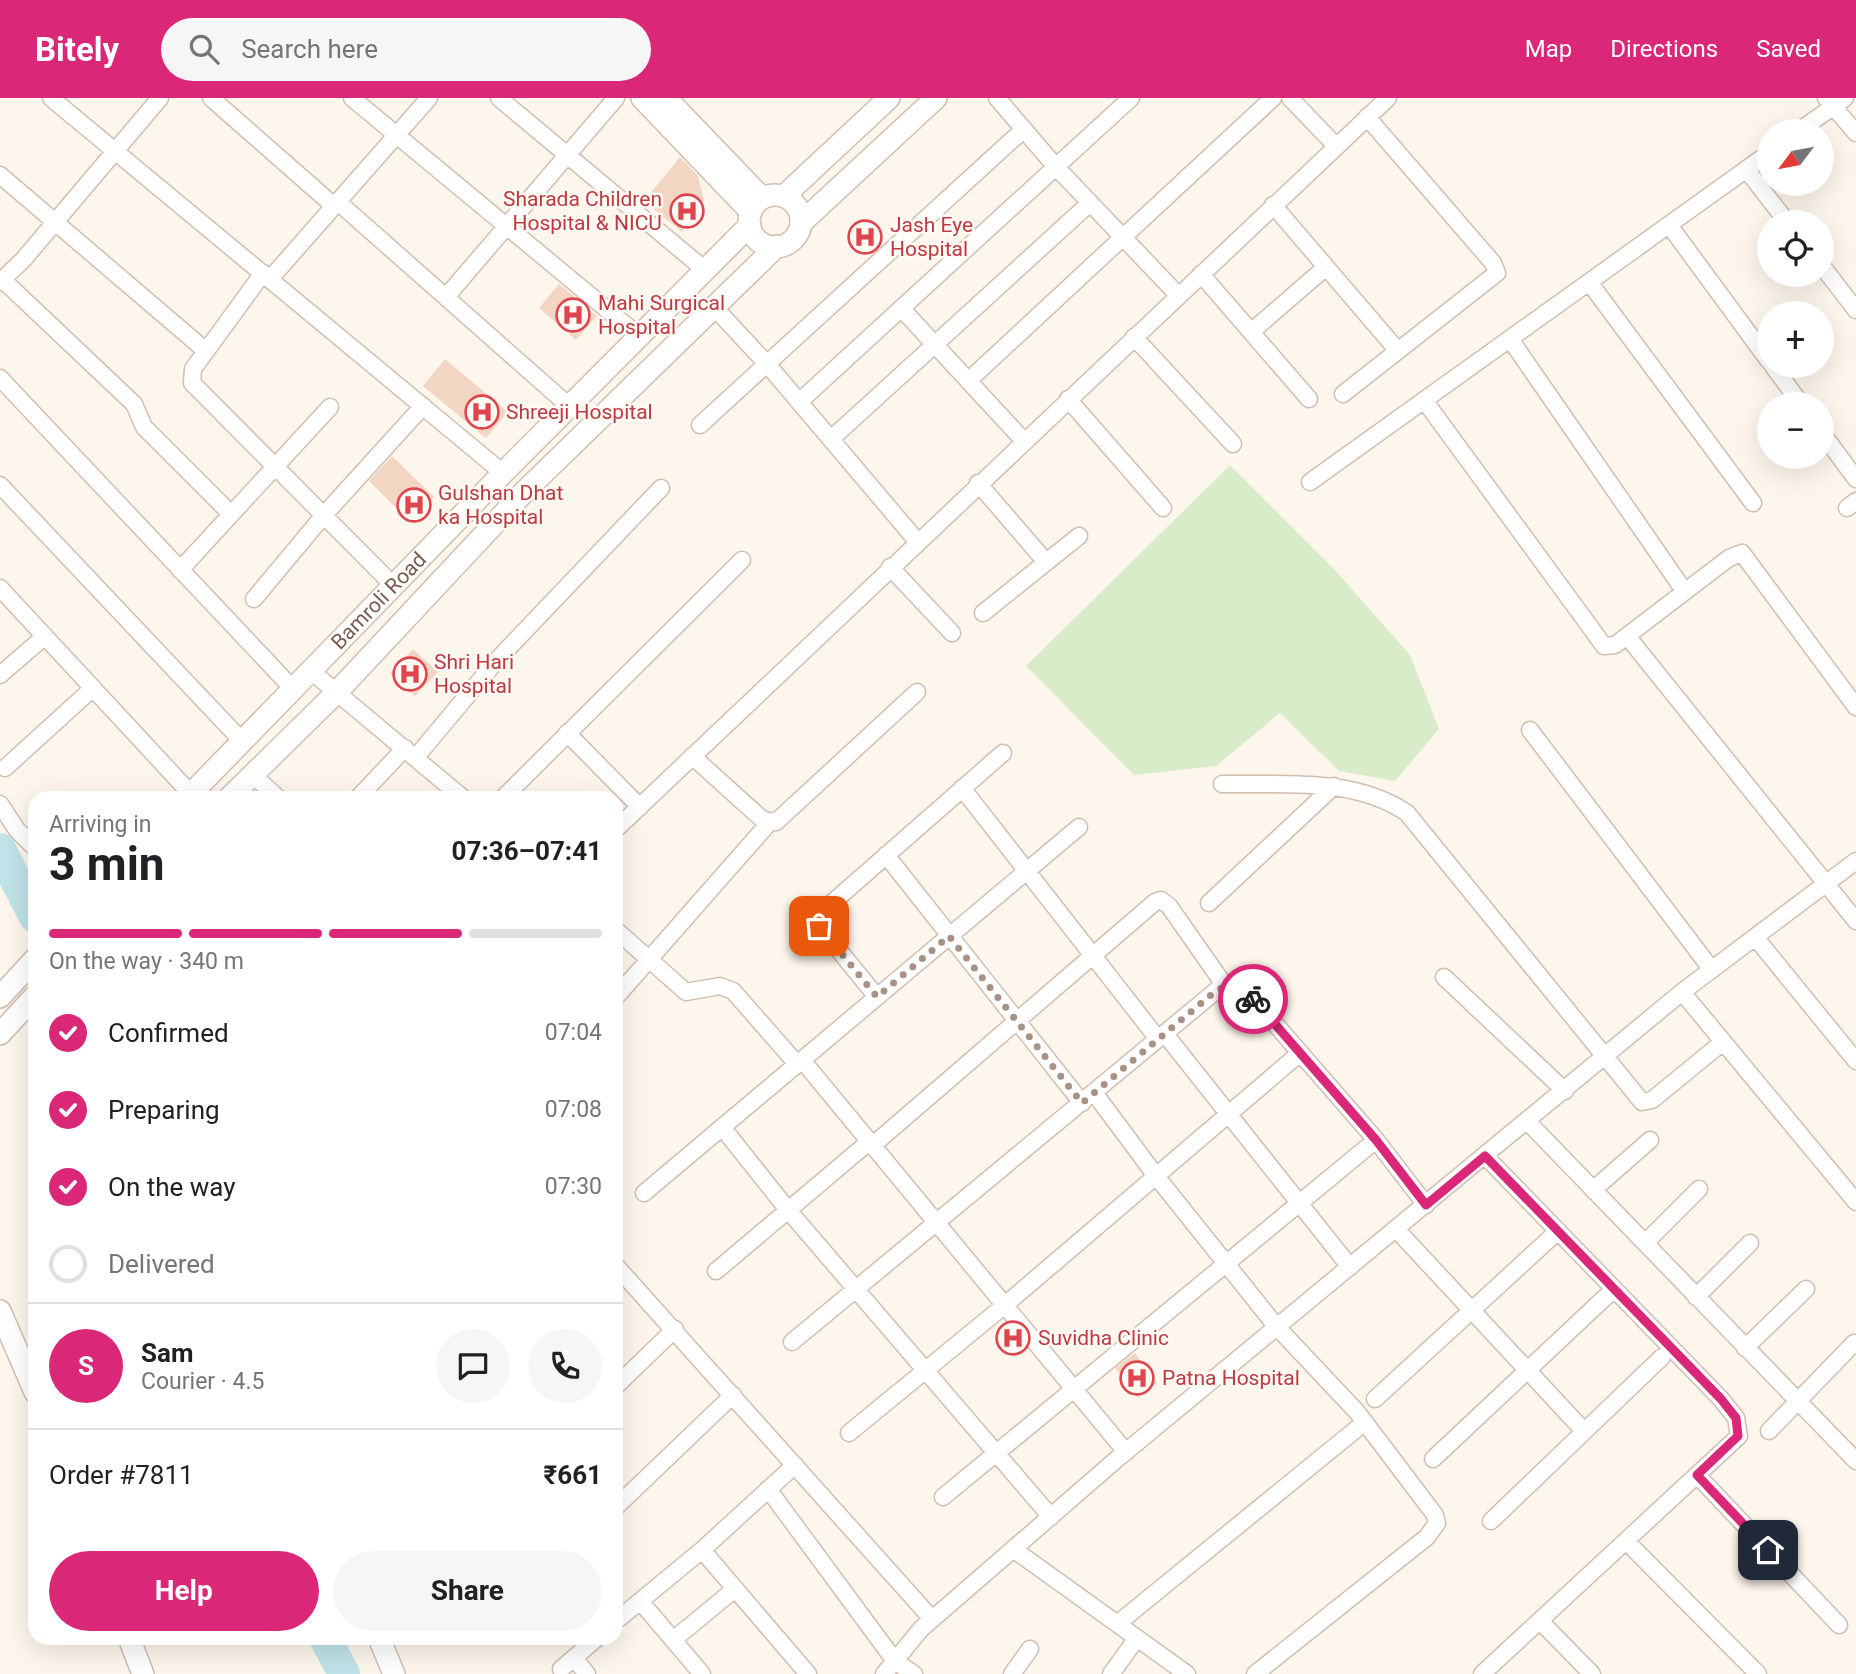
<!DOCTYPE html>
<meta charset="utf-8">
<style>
:root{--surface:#fff;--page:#f6f6f6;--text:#202124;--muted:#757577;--line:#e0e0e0;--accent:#db2777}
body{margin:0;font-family:Roboto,sans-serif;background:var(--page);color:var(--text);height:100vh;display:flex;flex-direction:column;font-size:26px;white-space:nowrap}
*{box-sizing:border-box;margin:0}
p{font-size:23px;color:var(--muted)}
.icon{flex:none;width:38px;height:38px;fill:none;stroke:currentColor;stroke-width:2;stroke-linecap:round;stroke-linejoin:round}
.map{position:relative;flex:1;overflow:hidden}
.sheet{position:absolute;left:28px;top:693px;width:595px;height:854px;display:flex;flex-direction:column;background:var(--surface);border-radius:21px;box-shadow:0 7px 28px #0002}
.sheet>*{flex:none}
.needle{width:46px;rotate:238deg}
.buttons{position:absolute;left:1757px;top:21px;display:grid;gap:14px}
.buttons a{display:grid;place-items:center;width:77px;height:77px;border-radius:50%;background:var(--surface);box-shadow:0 7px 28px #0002;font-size:35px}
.pin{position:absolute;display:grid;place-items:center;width:60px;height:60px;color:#fff;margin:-30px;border-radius:14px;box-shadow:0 4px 10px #0006}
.courier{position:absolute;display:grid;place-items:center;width:70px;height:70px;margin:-35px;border:5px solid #db2777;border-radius:50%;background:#fff;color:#222;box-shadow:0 2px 9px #0007}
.headline em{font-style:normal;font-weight:700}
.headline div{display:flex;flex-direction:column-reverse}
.headline{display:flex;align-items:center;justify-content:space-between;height:119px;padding:0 21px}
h1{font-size:46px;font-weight:700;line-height:52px}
.bar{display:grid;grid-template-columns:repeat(4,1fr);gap:10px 7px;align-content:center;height:84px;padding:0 21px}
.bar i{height:9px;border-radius:5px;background:var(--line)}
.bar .on{background:var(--accent)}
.bar p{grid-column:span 4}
.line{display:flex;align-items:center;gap:18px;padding:0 21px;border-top:2px solid var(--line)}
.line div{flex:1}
.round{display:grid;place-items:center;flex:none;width:74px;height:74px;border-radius:37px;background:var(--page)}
ol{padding:0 21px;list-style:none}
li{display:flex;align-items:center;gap:21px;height:77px}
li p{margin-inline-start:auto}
li .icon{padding:7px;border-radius:50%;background:var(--accent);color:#fff;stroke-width:4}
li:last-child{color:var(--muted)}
li i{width:38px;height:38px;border:4px solid var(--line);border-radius:50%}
.button{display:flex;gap:14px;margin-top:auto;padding:14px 21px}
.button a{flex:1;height:80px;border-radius:42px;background:var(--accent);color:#fff;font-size:28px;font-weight:700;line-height:80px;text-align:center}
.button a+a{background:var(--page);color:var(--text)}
header{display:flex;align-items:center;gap:42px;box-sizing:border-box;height:98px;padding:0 35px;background:var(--accent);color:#fff}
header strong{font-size:33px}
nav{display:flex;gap:38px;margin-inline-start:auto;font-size:24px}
.search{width:490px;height:63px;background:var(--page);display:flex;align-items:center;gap:18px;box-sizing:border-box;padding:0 24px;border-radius:38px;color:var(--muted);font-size:26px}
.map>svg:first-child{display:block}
</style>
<header>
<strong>Bitely</strong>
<div class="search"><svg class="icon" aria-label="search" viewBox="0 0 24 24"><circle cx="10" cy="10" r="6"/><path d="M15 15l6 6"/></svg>Search here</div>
<nav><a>Map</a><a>Directions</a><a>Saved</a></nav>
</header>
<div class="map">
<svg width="1856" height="1576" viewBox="0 0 1856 1576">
<rect width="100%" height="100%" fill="#fdf6ec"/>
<path fill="#d8ecc9" d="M1230 367 1334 471 1410 557 1439 631 1395 683 1339 673 1280 615 1216 668 1134 677 1026 568Z"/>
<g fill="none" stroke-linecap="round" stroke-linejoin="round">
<path stroke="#bfe3e8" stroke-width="32" d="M0 751 35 819
M325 1540 344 1576"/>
</g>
<path fill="#f3d5c3" d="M680 59 698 78 704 102 699 114 682 134 644 103Z
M559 186 597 218 576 242 539 210Z
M445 261 508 314 486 340 423 288Z
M392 358 434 399 410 424 369 383Z
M413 551 438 574 415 598 390 575Z
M1135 1255 1157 1285 1138 1300 1115 1270Z"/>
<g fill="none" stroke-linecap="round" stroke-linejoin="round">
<defs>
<path id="minor" d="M51 0 503 375
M211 0 334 108
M352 0 639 238
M499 0 705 172
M997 0 1056 69 1178 197
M1290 0 1336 48
M1826 0 1856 35
M1799 33 1845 0
M1746 71 1787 124
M0 77 206 253
M338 104 569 308
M1273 107 1398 253
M1669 127 1769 263
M1822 168 1856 212
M263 175 193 271 192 285 393 487
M1201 176 1309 301
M270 181 429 0
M3 182 134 306 144 329 231 416
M0 184 23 162 160 0
M1589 184 1753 405
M446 199 616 0
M714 209 767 266 917 443
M901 210 1024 343
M1251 234 1326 169
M1134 239 1233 346
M1510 241 1685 494
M1773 268 1801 306
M0 280 293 591
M968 283 1273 0
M1343 296 1497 175 1493 165 1367 19
M1068 301 1163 410
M1424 302 1604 548 1615 547 1729 460 1742 455 1856 609
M799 304 1131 0
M700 327 1024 31
M1822 335 1856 381
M831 341 1090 105
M1310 384 1769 55
M978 385 1046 464
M0 387 242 643
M1847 410 1856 403
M890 469 952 535
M180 472 330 309
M0 490 191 696
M254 501 324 417 423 308
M983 515 1079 438
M1627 538 1856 823
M311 573 463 700
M0 577 45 538
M1530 632 1712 872
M567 635 640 709
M692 658 763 722 776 724 917 594
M416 659 497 562 661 390
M5 670 93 590
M253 677 278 700
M1222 686C1284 687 1354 679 1407 715L1642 1004 1652 1002 1723 944
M962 690 1158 941
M358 700 405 650
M503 700 742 462
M0 706 17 732 35 750
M616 731 1388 0
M886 757 1082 1005
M1209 805 1334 688
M616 832 686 894 720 888 733 893 797 966
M1755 839 1856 963
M1444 879 1565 993
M1682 894 1856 1104
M616 899 769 725
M877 899 819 828 816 819 1003 655
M1165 936 1350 1169
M802 962 1126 1354
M1095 996 1156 1078 1276 1228 1357 1314 1435 1417 1437 1425 1427 1439 1255 1576
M1527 1023 1856 1363
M722 1029 788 1112 1051 1419
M873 1047 1155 804 1161 802 1169 808 1225 888
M1593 1092 1650 1042
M644 1095 1079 729
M1396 1131 1584 1333
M1645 1145 1699 1091
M616 1168 932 1521
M716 1173 870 1043
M1696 1199 1750 1145
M792 1244 1217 892 1233 885 1243 889 1376 1042 1426 1107
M1745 1250 1806 1191
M616 1288 675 1231
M1375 1301 1558 1133
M1769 1333 1854 1245
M849 1335 1005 1207 1300 955
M1433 1361 1614 1191
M1697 1377 1839 1527
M768 1391 895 1563 914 1576
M943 1399 1376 1042
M616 1409 733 1297
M1491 1423 1662 1259
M1626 1443 1758 1576
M1013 1451 1187 1576
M702 1452 808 1576
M640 1503 702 1576
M616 1523 702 1452 795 1367
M1540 1523 1592 1576
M1117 1526 1365 1324
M673 1542 735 1491
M574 1560 587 1576
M561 1571 597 1540
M884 1576 921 1531 1117 1361 1682 894 1856 763
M1012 1576 1030 1551
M1111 1576 1137 1540
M1482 1576 1739 1338 1736 1320 1721 1301 1485 1058"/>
<g id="tertiary">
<path d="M642 0 751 114"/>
<path d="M666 0 762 100"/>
<circle cx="775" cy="123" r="26"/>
<path d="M784 98 889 0"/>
<path d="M801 125 936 0"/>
<path id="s1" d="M187 700 503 375 750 127"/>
<path d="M229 700 336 595 525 393 777 148"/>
<path d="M0 899 35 861"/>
<path d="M0 936 35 898"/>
<path d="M0 1213 35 1294"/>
<path d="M129 1540 143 1576"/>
<path d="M379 1540 394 1576"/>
</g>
</defs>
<use href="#minor" stroke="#d1beb0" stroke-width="19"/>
<use href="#tertiary" stroke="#d1beb0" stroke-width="24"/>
<use href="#minor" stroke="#fff" stroke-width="16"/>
<use href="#tertiary" stroke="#fff" stroke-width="21"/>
</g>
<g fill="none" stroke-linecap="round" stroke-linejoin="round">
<path stroke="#a89285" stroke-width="7" stroke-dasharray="0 12.6" d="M819 828 877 899 949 838 1082 1005 1217 892 1233 885 1243 889 1253 901"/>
<path stroke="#db2777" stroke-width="9" d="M1253 901 1376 1042 1426 1107 1485 1058 1721 1301 1736 1320 1738 1338 1697 1377 1768 1452"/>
</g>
<defs>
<symbol id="hospital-ring" viewBox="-11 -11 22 22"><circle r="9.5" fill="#fffaf3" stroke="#e0444e" stroke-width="1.5"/><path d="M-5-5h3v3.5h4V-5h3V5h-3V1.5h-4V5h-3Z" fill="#e0444e"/></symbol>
</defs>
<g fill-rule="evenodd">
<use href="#hospital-ring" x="668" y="94" width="38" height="38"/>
<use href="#hospital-ring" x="846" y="120" width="38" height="38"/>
<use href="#hospital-ring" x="554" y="198" width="38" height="38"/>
<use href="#hospital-ring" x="463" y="295" width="38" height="38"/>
<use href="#hospital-ring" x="395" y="388" width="38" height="38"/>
<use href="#hospital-ring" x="391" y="557" width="38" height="38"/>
<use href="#hospital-ring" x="994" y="1221" width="38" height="38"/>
<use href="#hospital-ring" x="1118" y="1261" width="38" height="38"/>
</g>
<g text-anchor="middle" stroke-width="5" stroke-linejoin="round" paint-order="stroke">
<g font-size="21" fill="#be3a42" stroke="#fffaf3" text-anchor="start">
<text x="662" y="108" text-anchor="end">Sharada Children<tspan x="662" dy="24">Hospital &amp; NICU</tspan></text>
<text x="890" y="134">Jash Eye<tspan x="890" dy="24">Hospital</tspan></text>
<text x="598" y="212">Mahi Surgical<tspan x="598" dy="24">Hospital</tspan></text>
<text x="506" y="321">Shreeji Hospital</text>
<text x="438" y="402">Gulshan Dhat<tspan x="438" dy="24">ka Hospital</tspan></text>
<text x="434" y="571">Shri Hari<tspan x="434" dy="24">Hospital</tspan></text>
<text x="1038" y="1247">Suvidha Clinic</text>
<text x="1162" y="1287">Patna Hospital</text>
</g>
<g font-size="21" fill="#7a5c4d" stroke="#fffaf3">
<text dy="7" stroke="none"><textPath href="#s1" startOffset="275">Bamroli Road</textPath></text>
</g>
</g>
</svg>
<div class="buttons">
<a><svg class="needle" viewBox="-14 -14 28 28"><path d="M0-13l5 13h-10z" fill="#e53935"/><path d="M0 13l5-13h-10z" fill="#757577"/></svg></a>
<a><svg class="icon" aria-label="locate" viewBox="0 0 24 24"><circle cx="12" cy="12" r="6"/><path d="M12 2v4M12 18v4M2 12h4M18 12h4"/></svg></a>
<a>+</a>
<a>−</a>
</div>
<div class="pin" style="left:819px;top:828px;background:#ea580c"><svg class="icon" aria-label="bag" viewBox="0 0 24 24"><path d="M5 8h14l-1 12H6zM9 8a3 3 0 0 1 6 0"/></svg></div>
<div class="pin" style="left:1768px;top:1452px;background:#1f2937"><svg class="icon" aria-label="home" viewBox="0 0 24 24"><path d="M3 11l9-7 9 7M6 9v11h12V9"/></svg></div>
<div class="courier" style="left:1253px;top:901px"><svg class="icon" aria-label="bike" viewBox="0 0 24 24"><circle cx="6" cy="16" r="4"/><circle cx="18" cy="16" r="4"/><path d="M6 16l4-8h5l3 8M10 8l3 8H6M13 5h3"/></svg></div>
<section class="sheet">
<div class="headline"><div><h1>3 min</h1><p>Arriving in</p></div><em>07:36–07:41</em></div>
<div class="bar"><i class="on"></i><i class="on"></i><i class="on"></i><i></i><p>On the way · 340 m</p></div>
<ol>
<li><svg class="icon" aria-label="check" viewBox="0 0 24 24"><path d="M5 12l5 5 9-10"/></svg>Confirmed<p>07:04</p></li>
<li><svg class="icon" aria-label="check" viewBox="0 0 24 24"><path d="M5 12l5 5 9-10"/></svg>Preparing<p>07:08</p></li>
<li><svg class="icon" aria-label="check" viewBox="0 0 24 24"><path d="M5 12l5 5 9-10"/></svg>On the way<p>07:30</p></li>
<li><i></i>Delivered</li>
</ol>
<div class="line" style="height:126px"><b class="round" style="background:var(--accent);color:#fff">S</b><div><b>Sam</b><p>Courier · 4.5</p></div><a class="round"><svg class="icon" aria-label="chat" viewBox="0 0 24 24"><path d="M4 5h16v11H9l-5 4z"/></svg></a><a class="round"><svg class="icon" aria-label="phone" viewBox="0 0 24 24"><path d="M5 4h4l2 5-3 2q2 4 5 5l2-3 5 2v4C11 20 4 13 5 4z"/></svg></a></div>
<div class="line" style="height:91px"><div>Order #7811</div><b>₹661</b></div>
<div class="button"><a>Help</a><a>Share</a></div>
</section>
</div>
